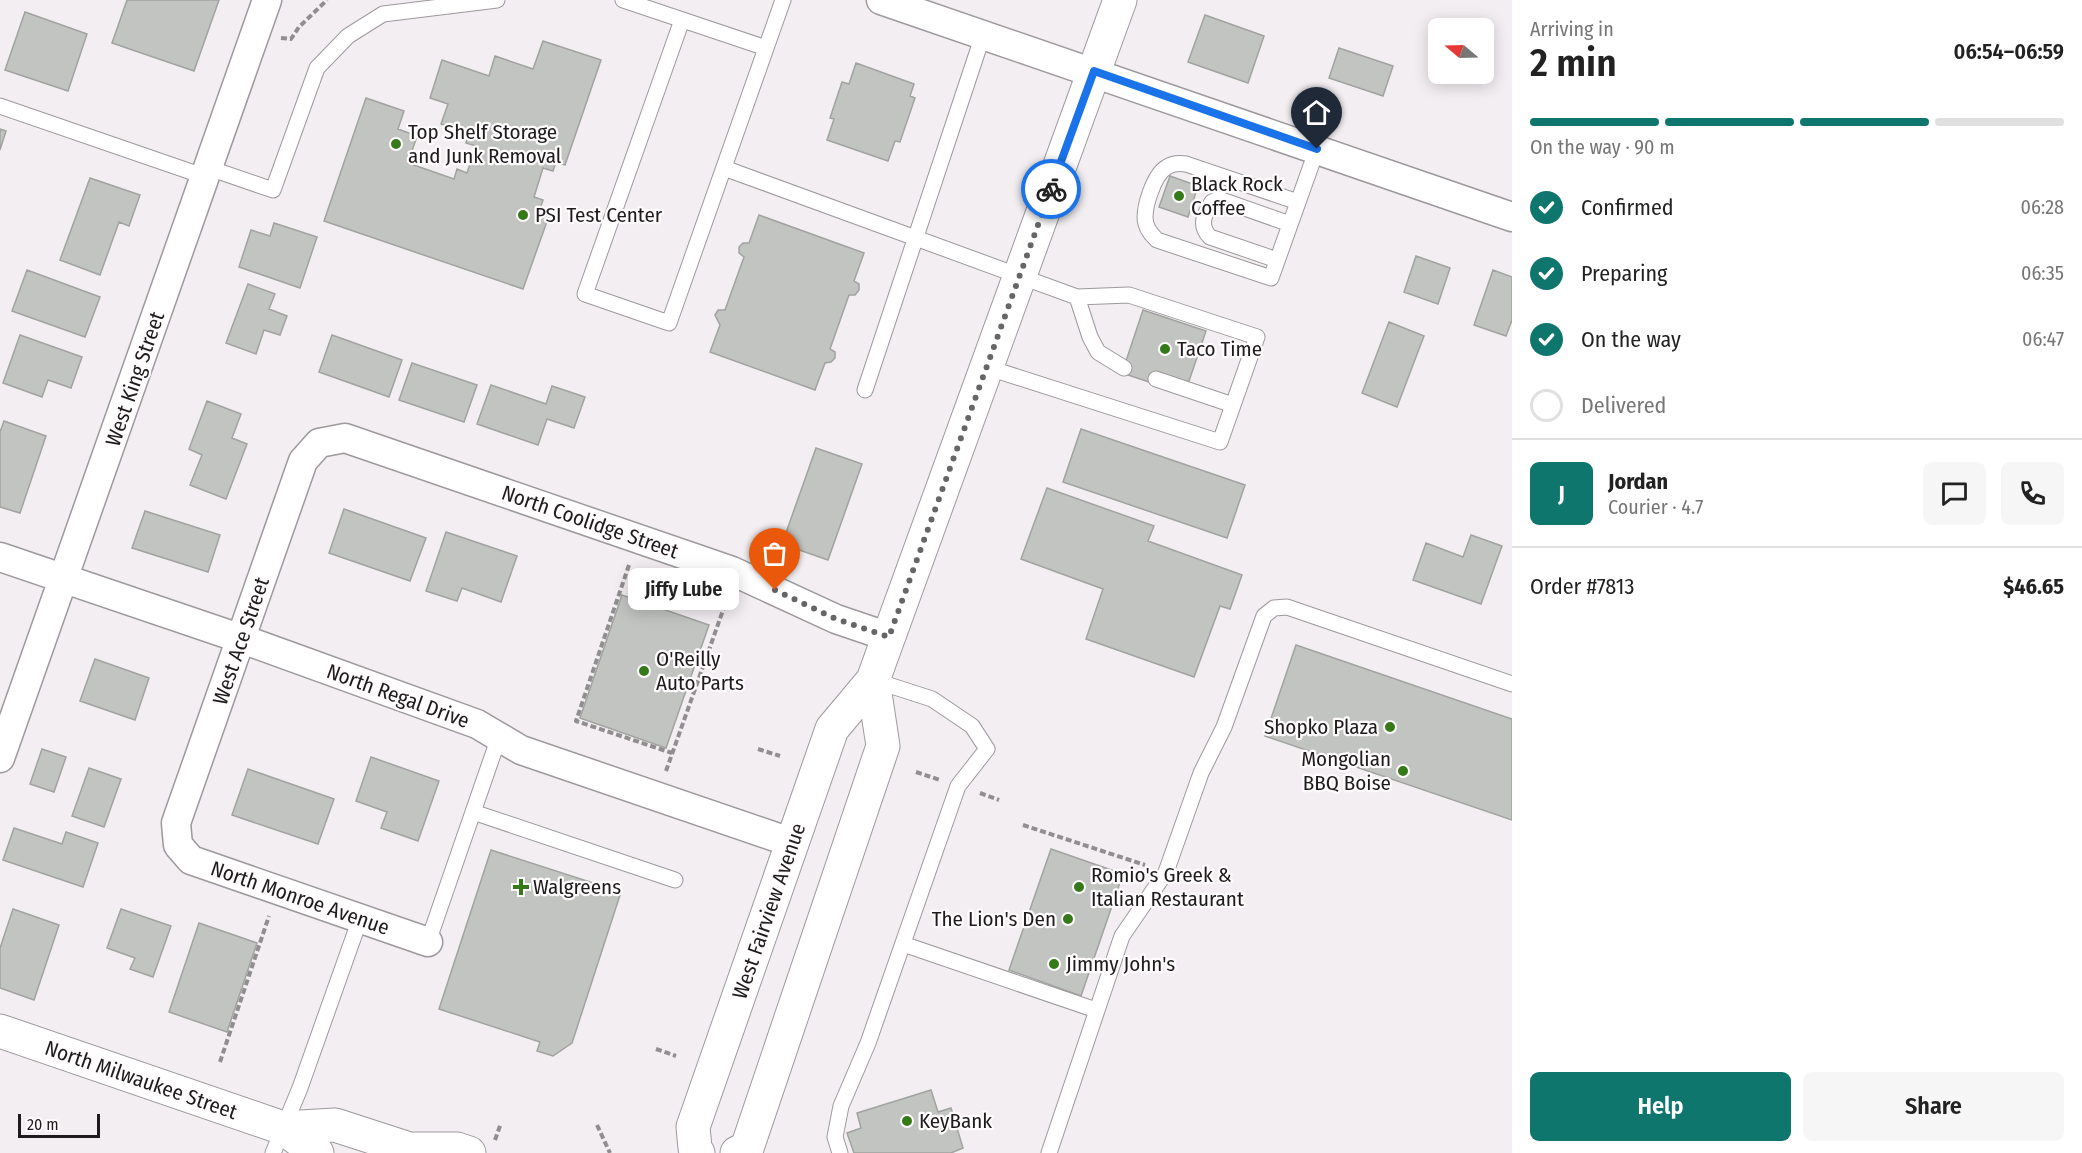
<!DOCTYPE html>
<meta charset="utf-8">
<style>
:root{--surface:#fff;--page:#f6f6f6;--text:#222;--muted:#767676;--line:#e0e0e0;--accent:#0f766e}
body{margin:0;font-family:"Fira Sans Condensed",sans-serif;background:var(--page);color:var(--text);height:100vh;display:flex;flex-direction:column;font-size:22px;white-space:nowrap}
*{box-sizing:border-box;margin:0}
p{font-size:20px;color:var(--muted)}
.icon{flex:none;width:33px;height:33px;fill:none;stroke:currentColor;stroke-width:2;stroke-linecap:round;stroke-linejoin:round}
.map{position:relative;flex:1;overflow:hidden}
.panel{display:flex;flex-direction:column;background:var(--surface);width:570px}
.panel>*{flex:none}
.needle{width:39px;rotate:289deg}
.buttons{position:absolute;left:1428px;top:18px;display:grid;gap:12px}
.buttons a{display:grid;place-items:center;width:66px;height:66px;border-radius:9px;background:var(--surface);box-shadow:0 3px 15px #0003;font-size:30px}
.scale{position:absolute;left:18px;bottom:15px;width:82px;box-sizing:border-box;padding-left:6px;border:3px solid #1d1b1c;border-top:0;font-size:16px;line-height:21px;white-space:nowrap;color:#1d1b1c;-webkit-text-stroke:4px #fffcfe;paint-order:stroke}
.pin{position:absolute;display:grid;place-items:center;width:51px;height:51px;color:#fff;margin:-62px -26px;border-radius:50% 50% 50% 0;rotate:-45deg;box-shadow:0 0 6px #0007}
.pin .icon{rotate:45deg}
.courier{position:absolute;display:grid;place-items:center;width:60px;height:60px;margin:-30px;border:4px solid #1a73e8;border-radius:50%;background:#fff;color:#222;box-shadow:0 2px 8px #0007}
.bubble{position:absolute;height:42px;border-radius:9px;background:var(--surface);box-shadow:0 3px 15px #0003;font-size:20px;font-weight:600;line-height:42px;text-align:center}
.overview em{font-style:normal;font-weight:600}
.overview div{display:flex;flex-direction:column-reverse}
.overview{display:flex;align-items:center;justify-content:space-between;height:102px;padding:0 18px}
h1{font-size:39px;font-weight:600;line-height:45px}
.bar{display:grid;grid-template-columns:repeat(4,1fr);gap:9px 6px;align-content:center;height:72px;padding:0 18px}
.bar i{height:8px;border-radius:4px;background:var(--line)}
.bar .active{background:var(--accent)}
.bar p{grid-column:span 4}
.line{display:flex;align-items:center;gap:15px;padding:0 18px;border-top:2px solid var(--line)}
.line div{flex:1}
.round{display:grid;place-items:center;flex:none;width:63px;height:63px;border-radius:9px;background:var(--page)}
ol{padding:0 18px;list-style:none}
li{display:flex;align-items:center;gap:18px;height:66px}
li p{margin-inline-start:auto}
li .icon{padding:6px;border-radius:50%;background:var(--accent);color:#fff;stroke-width:4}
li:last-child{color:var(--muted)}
li i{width:33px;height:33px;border:3px solid var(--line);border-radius:50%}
.primary-button{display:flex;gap:12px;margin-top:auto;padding:12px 18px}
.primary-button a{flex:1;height:69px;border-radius:9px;background:var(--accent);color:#fff;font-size:24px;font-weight:600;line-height:69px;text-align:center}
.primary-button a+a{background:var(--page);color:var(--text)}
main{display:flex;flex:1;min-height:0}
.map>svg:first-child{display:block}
</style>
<main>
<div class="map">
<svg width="1512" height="1153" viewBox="0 0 1512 1153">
<rect width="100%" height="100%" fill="#f2eef1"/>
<path fill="#c1c4c0" stroke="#a1a3a0" stroke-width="1.5" d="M127 0H219L194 71 112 43Z
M25 12 87 34 68 91 5 70Z
M1205 15 1264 36 1248 83 1188 62Z
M543 41 601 60 565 165 556 162 553 171 543 168 534 197 543 200 540 209 550 213 523 289 324 221 366 98 404 111 398 129 417 136 408 163 454 179 457 169 467 173 476 146 466 143 469 133 441 124 448 104 430 98 442 60 489 76 495 56 533 69Z
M1339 48 1393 66 1383 96 1329 78Z
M856 63 914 84 910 96 915 98 900 142 895 141 888 161 827 140 834 119 830 118 842 82 849 84Z
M0 129 6 131 0 150Z
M1170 176 1198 186 1188 217 1159 207Z
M90 178 140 195 129 226 119 222 100 275 60 260Z
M759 215 864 253 854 281 859 284V290L855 295H849L830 349 835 352V358L831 362 825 363 815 390 710 352 720 325 715 315 718 310H725L744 257 739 253V247L743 243H749Z
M274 223 317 237 300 288 239 267 251 230 270 236Z
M1416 256 1450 268 1438 304 1404 292Z
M27 270 100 297 85 337 12 311Z
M1493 270 1512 277V320L1506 336 1474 325Z
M248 284 275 294 269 309 287 316 280 335 264 330 256 354 226 343Z
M1143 310 1206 331 1188 384H1155L1122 373Z
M1389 322 1424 336 1397 407 1362 393Z
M20 335 82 357 71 388 48 380 42 397 3 383Z
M332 335 402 360 389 397 319 372Z
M412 363 477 385 464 422 399 400Z
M491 385 546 404 552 386 585 397 574 428 547 419 538 445 477 424Z
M207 401 241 414 232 438 247 444 226 499 190 485 202 455 189 449Z
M4 421 46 436 20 513 0 507V432Z
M1081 429 1245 485 1227 538 1063 482Z
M816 448 862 464 828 560 782 544Z
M1047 488 1154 526 1148 541 1242 575 1230 609 1220 606 1194 677 1086 639 1103 589 1021 559Z
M344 509 426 538 410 581 329 553Z
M145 511 220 535 208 572 132 548Z
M446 532 517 556 501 602 462 588 457 601 426 591Z
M1471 535 1502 546 1481 604 1413 580 1426 543 1463 557Z
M622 595 709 625 666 748 580 718Z
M1296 645 1512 719V820L1265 736Z
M95 659 149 678 135 720 80 701Z
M42 749 66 757 54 792 30 784Z
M371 757 439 781 418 841 381 828 387 812 356 801Z
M89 768 121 779 104 827 72 816Z
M248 769 334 799 318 844 232 815Z
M14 828 62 844 66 832 98 843 83 887 3 860Z
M1051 849 1123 874 1081 996 1009 970Z
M491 850 621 892 572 1043 553 1056 537 1051 540 1042 439 1009Z
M13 909 59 925 34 1000 0 988V948Z
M121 909 171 926 153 977 130 969 135 958 107 948Z
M199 923 257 943 227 1032 169 1012Z
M931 1090 938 1112 951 1108 963 1148 951 1153H854L847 1133 861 1128 857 1113Z"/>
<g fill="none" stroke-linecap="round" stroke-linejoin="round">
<defs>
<path id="lane" d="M623 0 766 48
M682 20 585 294 669 323 783 0
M0 106 206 177
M209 168 273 190 317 68 348 36 383 14 497 0
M724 168 1077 297 1129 295 1257 337 1220 442 986 367
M1298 202 1186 164C1179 163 1173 163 1167 167 1154 174 1142 210 1146 224 1148 231 1152 235 1157 240L1271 278 1317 149
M1277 260 1210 237C1198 225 1205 213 1212 202L1219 199 1290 224
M1077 297 1090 337 1098 352 1124 368
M1156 379 1233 405
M865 390 983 35
M473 812 675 880
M428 942 499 737
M903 944 1096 1010
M273 1153 300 1088 360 919
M840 1153 835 1137 841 1106 868 1043 958 786 987 749 972 726 932 699 873 680
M1049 1153 1122 936 1166 872 1201 773 1224 727 1264 616 1274 608 1287 607 1512 684"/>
<path id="street" d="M881 0 1512 217
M0 557 242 639 477 724 521 750 793 843
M0 758 267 0
M428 942 191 860 178 845 176 823 303 461 319 443 345 438 732 571 836 619 889 637"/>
<path id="secondary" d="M0 1031 283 1128 317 1153
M283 1128 335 1125 409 1149H457L469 1153"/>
<path id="primary" d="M698 1153 695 1148 693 1127 832 729 873 680 1120 0
M737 1153 747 1148 883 746 873 680"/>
</defs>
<use href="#lane" stroke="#9d999c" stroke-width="17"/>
<use href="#street" stroke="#9d999c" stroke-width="31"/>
<use href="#secondary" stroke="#9d999c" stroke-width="35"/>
<use href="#primary" stroke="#9d999c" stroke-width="35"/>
<path stroke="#918e90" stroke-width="4" stroke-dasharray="6 3" stroke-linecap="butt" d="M281 38 291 39 299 27 327 0
M629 565 576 721 672 753
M758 749 780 756
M666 771 727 599
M916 772 940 780
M980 793 999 800
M1023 825 1145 865
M656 1049 676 1056
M220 1062 269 916
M597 1125 610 1153
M495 1140 501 1123"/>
<use href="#lane" stroke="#fff" stroke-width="15"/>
<use href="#street" stroke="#fff" stroke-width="28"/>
<use href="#secondary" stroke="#fff" stroke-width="33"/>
<use href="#primary" stroke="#fff" stroke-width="33"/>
</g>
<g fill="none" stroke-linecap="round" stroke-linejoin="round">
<path stroke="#686567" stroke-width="6" stroke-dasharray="0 10.8" d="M775 590 836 619 889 637 1051 189"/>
<path stroke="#1a73e8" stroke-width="8" d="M1051 189 1094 71 1317 149"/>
</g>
<g fill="#367919" stroke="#fffcfe" stroke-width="2">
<circle cx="396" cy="144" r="6"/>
<circle cx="1179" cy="196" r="6"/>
<circle cx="523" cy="215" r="6"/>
<circle cx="1165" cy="349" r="6"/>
<circle cx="644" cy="671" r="6"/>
<circle cx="1390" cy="727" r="6"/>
<circle cx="1403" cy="771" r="6"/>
<path d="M518 878h6v6h6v6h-6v6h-6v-6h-6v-6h6z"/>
<circle cx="1079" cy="887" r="6"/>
<circle cx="1068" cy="919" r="6"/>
<circle cx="1054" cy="964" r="6"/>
<circle cx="907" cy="1121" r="6"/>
</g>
<g text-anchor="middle" stroke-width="4.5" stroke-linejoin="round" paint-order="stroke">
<g font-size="21" fill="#1d1b1c" stroke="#fffcfe" text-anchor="start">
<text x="408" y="139">Top Shelf Storage<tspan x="408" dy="24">and Junk Removal</tspan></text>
<text x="1191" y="191">Black Rock<tspan x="1191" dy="24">Coffee</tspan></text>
<text x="535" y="222">PSI Test Center</text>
<text x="1177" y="356">Taco Time</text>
<text x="656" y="666">O'Reilly<tspan x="656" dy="24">Auto Parts</tspan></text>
<text x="1378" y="734" text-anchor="end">Shopko Plaza</text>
<text x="1391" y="766" text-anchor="end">Mongolian<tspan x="1391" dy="24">BBQ Boise</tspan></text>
<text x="1091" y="882">Romio's Greek &amp;<tspan x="1091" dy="24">Italian Restaurant</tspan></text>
<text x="533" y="894">Walgreens</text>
<text x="1056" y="926" text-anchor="end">The Lion's Den</text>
<text x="1066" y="971">Jimmy John's</text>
<text x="919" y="1128">KeyBank</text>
</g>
<g font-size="21" fill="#1d1b1c" stroke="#fffcfe">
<text transform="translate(135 379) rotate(-71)" y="7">West King Street</text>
<text transform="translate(590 522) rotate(19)" y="7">North Coolidge Street</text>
<text transform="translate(241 641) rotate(-71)" y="7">West Ace Street</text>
<text transform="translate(398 696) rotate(20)" y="7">North Regal Drive</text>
<text transform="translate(300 898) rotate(19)" y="7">North Monroe Avenue</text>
<text transform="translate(769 911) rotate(-71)" y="7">West Fairview Avenue</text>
<text transform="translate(141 1080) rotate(19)" y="7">North Milwaukee Street</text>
</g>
</g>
</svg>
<div class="buttons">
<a><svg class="needle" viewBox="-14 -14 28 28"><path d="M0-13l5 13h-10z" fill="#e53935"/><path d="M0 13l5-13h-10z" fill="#767676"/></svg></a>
</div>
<div class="scale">20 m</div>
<div class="pin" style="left:775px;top:590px;background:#ea580c"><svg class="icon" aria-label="bag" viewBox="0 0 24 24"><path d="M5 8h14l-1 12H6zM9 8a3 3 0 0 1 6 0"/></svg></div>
<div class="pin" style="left:1317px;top:149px;background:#1f2937"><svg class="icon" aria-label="home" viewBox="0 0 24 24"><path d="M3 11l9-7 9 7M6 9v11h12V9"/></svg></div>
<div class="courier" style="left:1051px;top:189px"><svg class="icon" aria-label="bike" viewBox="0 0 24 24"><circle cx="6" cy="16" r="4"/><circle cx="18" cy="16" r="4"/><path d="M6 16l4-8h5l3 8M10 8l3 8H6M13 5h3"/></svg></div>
<div class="bubble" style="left:628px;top:568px;width:111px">Jiffy Lube</div>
</div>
<section class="panel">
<div class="overview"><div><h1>2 min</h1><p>Arriving in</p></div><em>06:54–06:59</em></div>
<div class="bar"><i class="active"></i><i class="active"></i><i class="active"></i><i></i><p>On the way · 90 m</p></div>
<ol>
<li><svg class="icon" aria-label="check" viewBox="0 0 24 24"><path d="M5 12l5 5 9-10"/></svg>Confirmed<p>06:28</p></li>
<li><svg class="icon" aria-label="check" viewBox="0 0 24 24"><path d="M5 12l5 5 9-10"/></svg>Preparing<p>06:35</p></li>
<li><svg class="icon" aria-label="check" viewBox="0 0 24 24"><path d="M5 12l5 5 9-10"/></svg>On the way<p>06:47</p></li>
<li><i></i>Delivered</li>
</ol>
<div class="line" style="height:108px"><b class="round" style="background:var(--accent);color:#fff">J</b><div><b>Jordan</b><p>Courier · 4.7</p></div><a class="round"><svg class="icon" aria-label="chat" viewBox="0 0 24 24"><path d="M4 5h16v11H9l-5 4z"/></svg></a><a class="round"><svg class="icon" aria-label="phone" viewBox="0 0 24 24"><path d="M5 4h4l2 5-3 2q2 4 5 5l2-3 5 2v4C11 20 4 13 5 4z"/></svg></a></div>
<div class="line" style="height:78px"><div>Order #7813</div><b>$46.65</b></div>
<div class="primary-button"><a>Help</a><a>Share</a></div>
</section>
</main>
